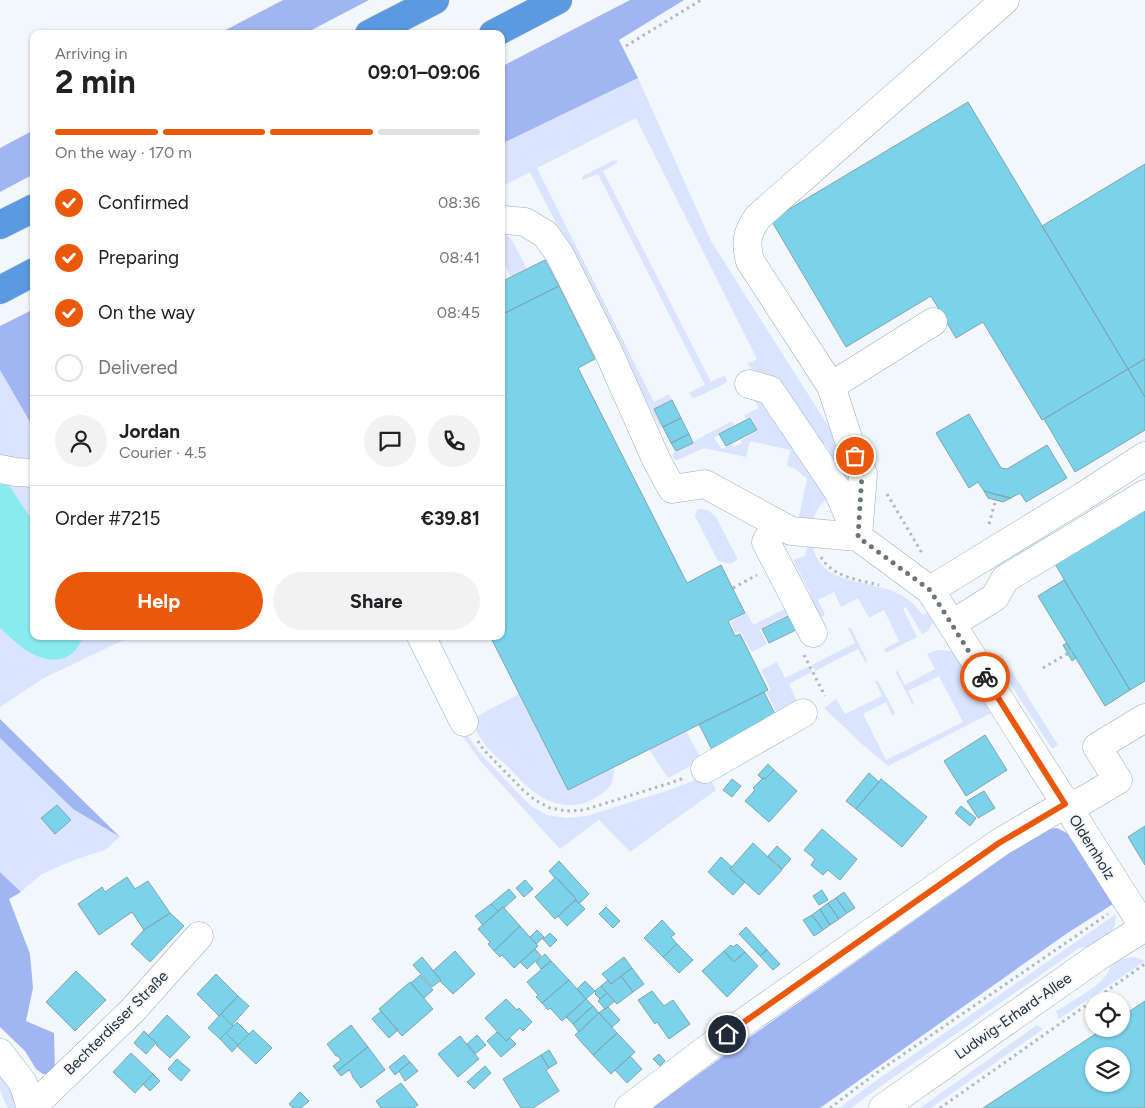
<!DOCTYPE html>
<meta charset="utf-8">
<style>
:root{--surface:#fff;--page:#f2f2f2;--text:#202124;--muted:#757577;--line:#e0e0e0;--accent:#ea580c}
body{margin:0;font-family:Figtree,sans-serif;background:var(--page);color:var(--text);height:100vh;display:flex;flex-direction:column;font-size:19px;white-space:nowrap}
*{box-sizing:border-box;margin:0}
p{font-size:16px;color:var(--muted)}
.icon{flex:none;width:28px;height:28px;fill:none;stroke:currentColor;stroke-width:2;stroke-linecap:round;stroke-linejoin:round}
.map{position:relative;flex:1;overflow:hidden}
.panel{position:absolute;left:30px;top:30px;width:475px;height:610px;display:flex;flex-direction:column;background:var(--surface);border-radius:10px;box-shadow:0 1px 4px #0004}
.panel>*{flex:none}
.buttons{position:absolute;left:1085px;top:992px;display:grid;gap:10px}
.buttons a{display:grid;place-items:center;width:45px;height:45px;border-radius:50%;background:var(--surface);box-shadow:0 1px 4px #0004;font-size:25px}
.pin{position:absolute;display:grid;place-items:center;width:42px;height:42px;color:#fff;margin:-21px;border:2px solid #fff;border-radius:50%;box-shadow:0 1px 5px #0007}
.courier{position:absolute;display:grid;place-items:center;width:50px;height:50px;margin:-25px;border:4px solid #ea580c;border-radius:50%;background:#fff;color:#222;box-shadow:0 1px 6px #0007}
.headline em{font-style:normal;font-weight:700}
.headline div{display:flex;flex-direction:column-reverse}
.headline{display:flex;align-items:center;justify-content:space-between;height:85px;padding:0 25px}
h1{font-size:32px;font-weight:700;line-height:38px}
.bar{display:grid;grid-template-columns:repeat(4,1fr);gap:8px 5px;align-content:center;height:60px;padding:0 25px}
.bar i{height:6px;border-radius:4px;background:var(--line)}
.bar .on{background:var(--accent)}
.bar p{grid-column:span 4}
.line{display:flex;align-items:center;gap:12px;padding:0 25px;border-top:1px solid var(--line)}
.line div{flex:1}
.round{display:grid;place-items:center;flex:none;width:52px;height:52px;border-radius:26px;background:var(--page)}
ol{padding:0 25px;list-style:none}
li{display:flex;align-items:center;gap:15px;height:55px}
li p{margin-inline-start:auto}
li .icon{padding:5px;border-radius:50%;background:var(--accent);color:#fff;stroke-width:4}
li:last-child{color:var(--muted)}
li i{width:28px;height:28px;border:2px solid var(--line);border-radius:50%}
.primary-button{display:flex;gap:10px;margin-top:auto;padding:10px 25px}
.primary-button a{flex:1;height:58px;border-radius:30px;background:var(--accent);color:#fff;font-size:20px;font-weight:700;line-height:58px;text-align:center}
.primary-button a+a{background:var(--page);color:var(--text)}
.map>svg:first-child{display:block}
</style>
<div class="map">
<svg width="1145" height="1108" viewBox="0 0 1145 1108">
<rect width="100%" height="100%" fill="#f1f7fb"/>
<path fill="#dbe4fe" d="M638 78 711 241 839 443 855 480 843 487 832 470 835 460 825 444 815 442 751 371V368L747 364 757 359 636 118 537 168 654 402 669 394 672 400 654 409 663 427 660 428 530 172 501 187V144Z
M614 160 617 161V163L603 171 711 382 723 376H725L727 380 726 383 695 398 692 397 689 393 705 385 598 174 583 180 582 179 583 176Z
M502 235 508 236 512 240 527 269 511 277 501 257V236Z
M0 370 34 429V636H132L44 678 0 707Z
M755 393 832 495C821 501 817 511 812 521L799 517 807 478C803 476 803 475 799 472 796 468 791 468 787 466L790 450 750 441 746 457 704 448 676 461 672 456 675 451 732 421 734 426 714 438 722 449 732 444 734 447 742 443 741 440 758 431 751 417 746 419 744 415 759 408 752 395Z
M700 509 708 510 716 517 737 558V560L731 564 718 561 695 516 697 510Z
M807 546 813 548C823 587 871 579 899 594 909 599 916 606 923 615L927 613 933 622 928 631 922 634 906 607 903 609 917 637 886 653 884 649 899 641 884 610 869 618 858 598 841 607 834 592 818 600 825 615 817 619 803 599 811 595 793 560 805 556Z
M791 606 793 612 760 629 767 644 752 652 740 631 736 633 730 622 747 613 753 625Z
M848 628H851L867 660 866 663 858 649 815 671 812 665 855 643Z
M936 650 952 651 991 713 888 766 862 744 824 708 836 699 845 714 882 696 875 681H878L895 713 893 717 886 702 863 714 886 760 963 722 939 676 908 691 915 705 912 704 896 673 897 670 905 685 935 669 927 654Z
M1001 654 1058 745 1052 749 994 658Z
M777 662 785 678 809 666 812 672 789 684 800 708 779 718 766 692 771 690 761 670Z
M519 694 568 790 614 767C614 786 609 790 593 799 587 803 582 804 575 805 545 807 527 787 508 767 501 760 492 754 486 746 480 738 475 728 470 720Z
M460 724 479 752 519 794 531 806 547 815 566 818 587 816 672 789 708 775 716 790 630 852 599 820 560 849 482 763 455 726Z
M686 731 702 760 668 778 649 749Z
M0 738 73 809 120 837 105 850 74 860 42 874 21 892 0 872Z
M1116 914 1115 924 1111 933 1088 947 1079 948 881 1086 851 1108H839L877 1080Z
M1134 957 1145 961 1059 1019 1056 1011C1069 1003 1087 993 1099 983 1115 969 1106 960 1134 957Z
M1037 1025 1043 1029 931 1108H920Z
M0 1072 15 1095 19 1108H8L0 1091Z"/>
<path fill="#a2b5f3" d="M283 0H369L304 34H218Z
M630 0H684L619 40 638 78 501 144V67Z
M34 130V174L0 192V148Z
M34 309V429L0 370V326Z
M0 719 120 837 73 809 0 738Z
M1057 828 1067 833 1113 904 1066 934 820 1108H652L740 1044 1007 855 1046 829Z
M0 872 21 892 9 899 30 954 33 988 26 1021 54 1033 55 1072 48 1074H43L36 1069 25 1051 0 1027Z"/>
<path fill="#8aebef" d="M0 480 8 484 34 523V636H83C73 666 47 664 24 649 16 643 8 635 0 628Z"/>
<path fill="#7ad3eb" stroke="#82a4ad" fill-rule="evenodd" d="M968 102 1128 369 1042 420 983 322 956 338 931 296 846 347 771 220Z
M1145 164V359L1128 369 1042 226Z
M545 260 559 286 501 315V282Z
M559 286 595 359 578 368 687 583 721 565 745 613 728 621 735 636 740 634 768 690 568 790 490 636H501V315Z
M1145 359V397L1128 369Z
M1128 369 1145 397V430L1075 472 1044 419Z
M672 400 681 418 663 427 654 409Z
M969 414 1001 468 1007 469 1047 445 1067 478 1026 502 1020 493 1011 498 984 491 978 482 969 488 936 433Z
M681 418 689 434 671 443 663 427Z
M750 418 757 430 726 446 719 434Z
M689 434 693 443 676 451 671 443Z
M984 491 997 495 1011 498 1003 502 988 498Z
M1145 509V681L1130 690 1055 564Z
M1064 580 1130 690 1105 706 1038 596Z
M792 614 800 628 769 643 762 629Z
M1067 643 1076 658 1072 661 1063 645Z
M764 692 778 720 713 752 699 724Z
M985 735 1007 770 966 796 944 761Z
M768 764 774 770 765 779 763 778 762 779 758 775Z
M774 770 797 791 769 822 745 801 755 790 753 788 763 778 765 779Z
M869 773 879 782 856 809 846 801Z
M732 779 741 786 732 797 723 790Z
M881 779 927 817 902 847 856 809Z
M984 791 995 808 978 818 967 801Z
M57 805 71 820 55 834 41 818Z
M961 806 976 818 970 826 955 813Z
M1145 826V865L1128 837Z
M822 829 857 859 840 880 828 870 823 875 811 865 815 859 804 850Z
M753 843 782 870 759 895 730 869Z
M777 846 791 859 782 869 768 856Z
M721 857 732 867 730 869 745 882 733 895 708 872Z
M559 861 589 894 579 904 576 900V899L556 877 555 878 549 871Z
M127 877 135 889 148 881 170 913 144 930 132 912 99 935 78 904 102 887 105 892Z
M556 877 576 899 555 919 535 897Z
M525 880 533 889 524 897 516 888Z
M509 889 516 897 504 908 503 907 498 911 491 904Z
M822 890 828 900 819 905 813 896Z
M844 892 855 908 847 913 836 898Z
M836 898 847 913 839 919 828 903Z
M576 900 585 909 567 926 558 916Z
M828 903 839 919 830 925 820 909Z
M491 904 498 911 483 925 475 916Z
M503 907 520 926 494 951 488 944 490 942 478 929Z
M606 907 620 921 613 928 599 914Z
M820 909 830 925 823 930 812 915Z
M170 913 184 926 150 962 131 944 144 930Z
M812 915 823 930 814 936 803 920Z
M662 920 675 934 671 937 677 944 663 957 644 938Z
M520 926 538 946 514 968 502 955 500 957 494 951Z
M746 927 767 950 760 956 739 934Z
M537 930 544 937 536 944 530 937Z
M550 933 557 940 550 947 543 939Z
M677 944 693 960 679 973 663 957Z
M737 944 745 952 734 962 724 951 731 945 733 947Z
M535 949 541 956 527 969 520 962Z
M767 950 780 964 773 970 760 956Z
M455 951 475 974 453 994 440 981 441 980 433 971Z
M724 951 734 962 745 952 758 966 727 997 702 971Z
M545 954 551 961 541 969 536 962Z
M422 957 441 980 432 987 413 965Z
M624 957 632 968 611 984 602 974Z
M551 961 569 980 542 1003 536 997 538 995 527 982Z
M632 968 644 984 633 992 621 976Z
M76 971 106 1000 75 1031 46 1002Z
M216 974 238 996 219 1016 197 994Z
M420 975 433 990 424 998 411 983Z
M621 976 633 992 617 1004 601 986 608 980 611 984Z
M569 980 586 999 562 1021 550 1008 548 1010 542 1003Z
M585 981 595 991 586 999 577 989Z
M410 982 433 1009 402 1036 379 1009Z
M601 986 607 993 600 999 595 994 596 993 595 991Z
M652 991 664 1006 673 1000 690 1024 669 1039 657 1022 655 1024 638 1000Z
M607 993 615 1001 605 1009 598 1001Z
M238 996 249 1006 232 1025 221 1014Z
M506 999 517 1010 519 1008 532 1022 523 1031 520 1028 506 1041 485 1018Z
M586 999 593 1006 573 1024 566 1017Z
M1145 1001V1108H983L1103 1029H1121V1017ZM1094 1056H1121V1084H1094Z
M593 1006 599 1013 579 1032 573 1024Z
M608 1007 620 1020 612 1027 599 1013 604 1009H605Z
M381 1011 398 1030 389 1038 372 1019Z
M599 1013 617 1033 593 1055 575 1035Z
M221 1014 233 1026 220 1039 208 1028Z
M167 1015 190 1037 170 1058 156 1045 158 1044 148 1036Z
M237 1022 249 1034 238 1045 226 1033Z
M351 1025 368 1047 337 1071 333 1066 341 1060 338 1056H336L327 1044Z
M253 1030 272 1048 256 1064 237 1046Z
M144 1031 156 1043 146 1054 134 1043Z
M497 1032 506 1041 510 1038 516 1044 501 1057 487 1041Z
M226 1033 238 1045 232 1052 220 1039Z
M617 1033 635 1052 611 1074 593 1055Z
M477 1035 486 1045 475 1054 467 1044Z
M460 1036 479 1059 458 1077 438 1054Z
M368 1047 385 1070 361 1088 352 1076V1074L349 1070 341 1076 337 1071Z
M549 1050 557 1063 549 1068 541 1055Z
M131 1053 153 1074 135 1093 113 1072Z
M659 1054 665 1061 660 1066 653 1059Z
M404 1055 410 1062 395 1075 389 1067Z
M541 1055 549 1068 546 1070 559 1091 533 1108H521L503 1079Z
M630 1056 642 1069 627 1083 615 1070Z
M177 1059 190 1070 181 1081 168 1069Z
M410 1062 418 1071 405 1081 399 1071Z
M485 1066 491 1073 474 1089 467 1082Z
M153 1074 160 1081 150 1091 143 1084Z
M401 1083 418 1105 414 1108H381L376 1101Z
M300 1092 309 1101 301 1108H293L289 1104Z"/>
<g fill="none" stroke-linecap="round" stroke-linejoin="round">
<defs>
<path id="minor" d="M1005 0 758 217C747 232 745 242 750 261L831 386 848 438 863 474 858 537 930 590 1145 929
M501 221 505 220 525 222 545 234 559 253 609 353 656 459 672 489 705 484 791 531 858 537 838 491 770 390 749 384
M831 386 933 322
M0 469 16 472 34 473
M777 523 766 542 813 633
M930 590 1082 497 1145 456
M952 624 995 597 1005 579 1145 494
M421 636 464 722
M705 769 803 713
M0 1053 23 1083 31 1108
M31 1108 132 1011 199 936
M629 1108 727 1034 999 843 1065 804 1081 802 1118 780 1097 747 1145 718
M883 1108 1096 958 1145 927"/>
<path id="highway" d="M369 34 435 0
M493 34 558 0
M0 225 34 208
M0 290 34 272"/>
</defs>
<use href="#minor" stroke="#94b0c2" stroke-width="29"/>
<use href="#highway" stroke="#cfd1d3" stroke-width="29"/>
<path stroke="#b2b9be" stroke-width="3" stroke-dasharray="2.5 4" stroke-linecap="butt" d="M626 46 701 0
M887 494 922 553
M989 524 997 495
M821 557C832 577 859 580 879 585
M733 588 757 575
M804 655 825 696
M1043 668 1072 651
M478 741 483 749 523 790 535 800 550 808 567 811 584 810 670 783 684 778
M830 1108 879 1071 1108 914
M940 1108 1145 964"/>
<use href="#minor" stroke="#fff" stroke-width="28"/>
<use href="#highway" stroke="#5b99e1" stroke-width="28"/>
</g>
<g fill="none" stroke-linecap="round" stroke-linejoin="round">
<path stroke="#6c757b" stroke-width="5" stroke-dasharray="0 9" d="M855 456 862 474 858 537 930 590 985 677"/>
<path stroke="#ea580c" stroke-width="6" d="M727 1034 999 843 1065 804 985 677"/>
</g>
<g text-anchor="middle" stroke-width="4" stroke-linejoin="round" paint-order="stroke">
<g font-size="15" fill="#242f36" stroke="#f1f7fb">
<text transform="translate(1092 847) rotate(58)" y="5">Oldernholz</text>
<text transform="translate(1013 1016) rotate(-35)" y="5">Ludwig-Erhard-Allee</text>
<text transform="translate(116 1023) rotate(-45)" y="5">Bechterdisser Straße</text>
</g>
</g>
</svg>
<div class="buttons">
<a><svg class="icon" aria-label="locate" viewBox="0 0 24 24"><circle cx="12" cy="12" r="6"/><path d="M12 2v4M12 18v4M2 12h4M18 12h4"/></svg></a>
<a><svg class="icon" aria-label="layers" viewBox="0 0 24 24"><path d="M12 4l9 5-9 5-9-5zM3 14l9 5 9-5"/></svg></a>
</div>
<div class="pin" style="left:855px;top:456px;background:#ea580c"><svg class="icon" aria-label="bag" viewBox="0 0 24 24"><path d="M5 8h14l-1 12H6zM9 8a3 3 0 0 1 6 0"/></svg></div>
<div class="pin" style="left:727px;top:1034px;background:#1f2937"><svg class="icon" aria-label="home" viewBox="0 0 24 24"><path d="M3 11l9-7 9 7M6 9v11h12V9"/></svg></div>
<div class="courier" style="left:985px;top:677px"><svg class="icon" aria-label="bike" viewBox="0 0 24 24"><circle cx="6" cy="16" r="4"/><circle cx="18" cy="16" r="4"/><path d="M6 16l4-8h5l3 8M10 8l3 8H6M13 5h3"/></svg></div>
<section class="panel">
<div class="headline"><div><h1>2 min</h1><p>Arriving in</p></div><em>09:01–09:06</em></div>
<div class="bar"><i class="on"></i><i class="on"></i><i class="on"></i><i></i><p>On the way · 170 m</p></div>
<ol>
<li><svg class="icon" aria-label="check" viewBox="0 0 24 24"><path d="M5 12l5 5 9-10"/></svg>Confirmed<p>08:36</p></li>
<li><svg class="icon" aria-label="check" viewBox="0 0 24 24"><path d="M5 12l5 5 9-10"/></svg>Preparing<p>08:41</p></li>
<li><svg class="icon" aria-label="check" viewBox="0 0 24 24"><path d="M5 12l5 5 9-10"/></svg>On the way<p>08:45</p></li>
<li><i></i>Delivered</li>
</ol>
<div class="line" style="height:90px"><a class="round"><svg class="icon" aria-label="person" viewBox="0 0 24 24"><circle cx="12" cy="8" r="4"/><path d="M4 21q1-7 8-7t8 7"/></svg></a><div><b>Jordan</b><p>Courier · 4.5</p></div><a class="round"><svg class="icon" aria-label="chat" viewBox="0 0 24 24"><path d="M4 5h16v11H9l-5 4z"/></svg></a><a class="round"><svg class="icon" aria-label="phone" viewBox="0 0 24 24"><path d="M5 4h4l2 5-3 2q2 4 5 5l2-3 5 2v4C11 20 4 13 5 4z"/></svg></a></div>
<div class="line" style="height:65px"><div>Order #7215</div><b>€39.81</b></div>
<div class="primary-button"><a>Help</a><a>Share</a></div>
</section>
</div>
